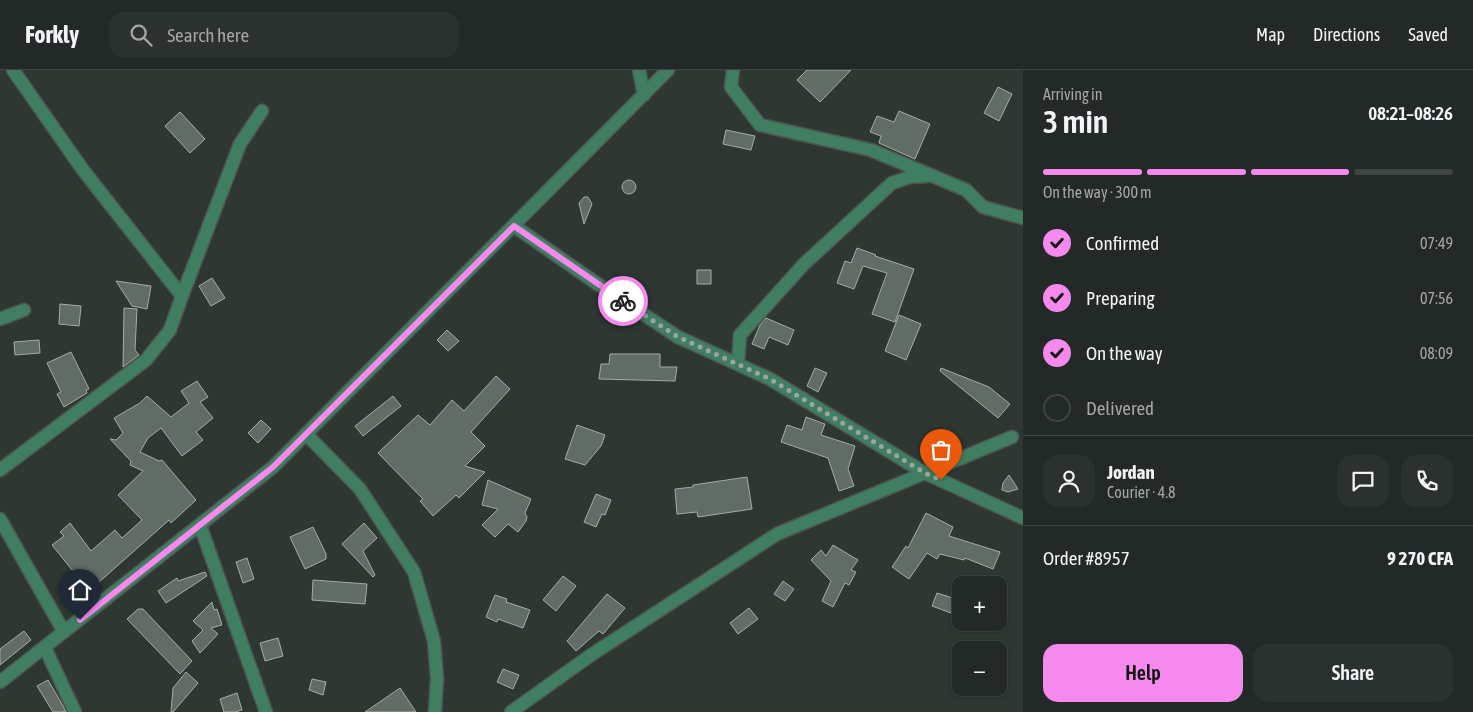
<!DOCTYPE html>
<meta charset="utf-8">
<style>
:root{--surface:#222926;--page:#2a312e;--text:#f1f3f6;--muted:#a2a6a7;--line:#3f4543;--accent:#f589ee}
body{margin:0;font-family:"Asap Condensed",sans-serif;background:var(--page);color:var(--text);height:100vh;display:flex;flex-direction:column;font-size:19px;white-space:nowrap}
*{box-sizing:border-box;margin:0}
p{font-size:16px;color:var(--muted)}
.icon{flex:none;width:28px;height:28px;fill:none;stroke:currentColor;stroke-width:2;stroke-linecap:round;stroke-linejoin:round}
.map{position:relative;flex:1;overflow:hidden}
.side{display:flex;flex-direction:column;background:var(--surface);width:450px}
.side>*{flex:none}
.controls{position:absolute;left:952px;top:506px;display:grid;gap:10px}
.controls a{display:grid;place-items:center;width:55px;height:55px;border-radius:10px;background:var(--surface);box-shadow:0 1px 4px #0004,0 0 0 1px var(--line);font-size:25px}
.pin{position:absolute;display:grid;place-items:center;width:42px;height:42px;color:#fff;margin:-51px -21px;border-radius:50% 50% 50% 0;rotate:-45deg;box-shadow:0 0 5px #0007}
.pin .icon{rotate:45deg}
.courier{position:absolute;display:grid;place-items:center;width:50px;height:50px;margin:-25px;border:4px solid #f589ee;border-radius:50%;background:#fff;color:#222;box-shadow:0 1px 6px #0007}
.headline em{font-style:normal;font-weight:600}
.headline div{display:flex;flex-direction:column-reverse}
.headline{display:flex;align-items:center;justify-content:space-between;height:85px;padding:0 20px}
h1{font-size:32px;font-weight:600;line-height:38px}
.bar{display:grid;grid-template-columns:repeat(4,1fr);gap:8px 5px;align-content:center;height:60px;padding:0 20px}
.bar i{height:6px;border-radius:4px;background:var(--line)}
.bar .on{background:var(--accent)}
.bar p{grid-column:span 4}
.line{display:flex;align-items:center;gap:12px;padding:0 20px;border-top:1px solid var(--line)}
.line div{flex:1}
.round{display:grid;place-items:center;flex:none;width:52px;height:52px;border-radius:15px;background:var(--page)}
ol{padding:0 20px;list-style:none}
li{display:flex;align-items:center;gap:15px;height:55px}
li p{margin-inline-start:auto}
li .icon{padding:5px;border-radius:50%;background:var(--accent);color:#111;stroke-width:4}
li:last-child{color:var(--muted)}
li i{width:28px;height:28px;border:2px solid var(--line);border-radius:50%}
.cta{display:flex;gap:10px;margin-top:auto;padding:10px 20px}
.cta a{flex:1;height:58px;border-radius:15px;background:var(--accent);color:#111;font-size:20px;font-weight:600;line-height:58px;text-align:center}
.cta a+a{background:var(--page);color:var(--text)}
header{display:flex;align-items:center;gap:30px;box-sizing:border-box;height:70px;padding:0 25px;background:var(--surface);border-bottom:1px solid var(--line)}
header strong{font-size:24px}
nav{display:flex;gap:28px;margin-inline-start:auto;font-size:18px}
.search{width:350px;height:45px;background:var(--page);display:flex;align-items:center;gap:12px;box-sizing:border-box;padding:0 18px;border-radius:15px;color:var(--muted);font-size:19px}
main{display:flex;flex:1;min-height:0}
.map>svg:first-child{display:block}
</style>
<header>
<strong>Forkly</strong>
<div class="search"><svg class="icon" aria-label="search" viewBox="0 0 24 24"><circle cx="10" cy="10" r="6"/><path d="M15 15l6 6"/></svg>Search here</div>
<nav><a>Map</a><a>Directions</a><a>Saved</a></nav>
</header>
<main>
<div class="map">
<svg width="1023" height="642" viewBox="0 0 1023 642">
<rect width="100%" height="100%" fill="#2e3732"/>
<path fill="#626c67" stroke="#a3aea8" d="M807 0H851L820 32 797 10Z
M998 17 1012 24 999 51 984 43Z
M899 41 930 54 915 89 879 73 881 66 870 62 877 46 894 52Z
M180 42 205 69 190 83 165 56Z
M726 60 755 66 751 80 723 74Z
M622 117a7 7 0 1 1 14 0a7 7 0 1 1-14 0Z
M584 127H588L592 134 584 154 579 133Z
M857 178 876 185 875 186 914 199 895 252 872 244 887 203 863 196 854 219 837 213 845 191 851 193Z
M697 200H711V214H697Z
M212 208 225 228 211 236 199 216Z
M116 211 151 216 147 239 132 236Z
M60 234 81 236 79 256 59 254Z
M124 238 137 239 135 280 139 285 123 297Z
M899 245 921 254 906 290 885 281Z
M766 248 794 260 788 275 769 267 764 279 752 274 760 255Z
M447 260 459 271 448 281 437 270Z
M39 270 40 283 15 285 14 272Z
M71 282 89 319 86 320 87 323 64 337 57 324 61 322 47 293Z
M610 284H660V297H677L675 311 599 309 601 294H609Z
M815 298 827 303 818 322 807 316Z
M941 298 989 317 1010 334 998 348 940 301Z
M496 306 510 319 471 362 485 376 465 396 485 402 459 428 456 425 433 446 420 431 423 429 378 383 418 345 430 355 452 330 464 341Z
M197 311 208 327 200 332 213 348 196 362 203 370 182 386 161 358 148 368 140 382 159 391 162 390 196 430 171 453 169 450 89 521 52 475 64 466 60 462 70 453 91 481 115 460 122 468 142 450 118 425 143 401 130 395 131 391 110 369 116 370 123 363 114 348 140 333 147 326 171 347 189 333 181 321Z
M393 326 401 336 363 366 355 356Z
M806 347 825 354 821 365 855 376 848 399 854 416 839 421 828 388 781 372 787 355 802 360Z
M261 350 271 359 258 373 248 363Z
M577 355 605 365 601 376 585 395 565 389Z
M1009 405 1018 419 1008 422 1002 420 1003 413Z
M747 407 752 439 698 447 697 442 677 444 675 419 693 417V415Z
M488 410 531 429 525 443 527 447 526 451 518 462 508 454 495 467 482 455 498 439 482 435Z
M596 424 611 430 605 445 602 444 596 457 584 452Z
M926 443 953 457 949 466 1000 482 993 499 965 488 964 490 940 484 937 489 927 483 909 509 892 497 906 476 908 478Z
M364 453 377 468 363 481 375 505 373 507 342 474Z
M313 457 326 484V489L305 499 290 467Z
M833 475 858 490 851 500 856 502 849 515 845 513 833 537 822 531 831 511 811 490 821 480 826 486Z
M247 488 254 509 243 513 236 492Z
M205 502 207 506 166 533 158 521 177 508 178 511Z
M563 506 576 516 556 541 543 530Z
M313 510 367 514 365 534 312 530Z
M783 511 794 519 785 531 774 524Z
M937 523 956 529 951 543 932 536Z
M607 524 625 538 603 564 599 561 576 581 567 571Z
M495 525 507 529 506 532 530 540 523 558 498 549 497 552 486 547Z
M212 532 214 540 217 539 222 555 211 558 218 564 200 583 192 571 203 560 193 551Z
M749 538 758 549 738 564 730 553Z
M138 539H143L192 591 180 604 127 549Z
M24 561 31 570 0 595V579Z
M278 568 283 586 265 591 260 573Z
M503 599 519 605 513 619 497 612Z
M186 602 198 613 173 642H171L173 618Z
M312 609 326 612 323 625 309 620Z
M48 610 62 634 66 642H53L37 616Z
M400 618 416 642H365Z
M237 623 242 640 235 642H224L220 629Z"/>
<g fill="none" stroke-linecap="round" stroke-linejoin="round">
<defs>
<path id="minor" d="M639 0 644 25
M733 0 731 17 760 55 871 80 966 120 983 137 1023 148
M514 156 599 215 678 267 770 309 925 403 1023 448
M182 226 240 74 262 41
M0 249 24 240
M738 294 740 265 804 194 892 113 910 107 927 106
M306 364 360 419 414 502 434 571 437 608 435 642
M0 400 146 290 170 260 182 226 83 100 13 0
M0 449 64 562
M200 455 266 642
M45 578 75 642
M0 612 273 397 668 0
M511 642 591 585 777 464 1012 367"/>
</defs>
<use href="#minor" stroke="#4d5551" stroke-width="15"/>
<use href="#minor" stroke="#407e61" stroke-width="12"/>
</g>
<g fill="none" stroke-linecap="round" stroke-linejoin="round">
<path stroke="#9da4a0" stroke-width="5" stroke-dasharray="0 9" d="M623 231 678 267 770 309 925 403 941 410"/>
<path stroke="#f589ee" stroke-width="6" d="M80 550 273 397 514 156 623 231"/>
</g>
</svg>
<div class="controls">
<a>+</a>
<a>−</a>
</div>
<div class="pin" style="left:941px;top:410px;background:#ea580c"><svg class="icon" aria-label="bag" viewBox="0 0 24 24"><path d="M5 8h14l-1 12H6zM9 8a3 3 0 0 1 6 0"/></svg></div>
<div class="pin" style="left:80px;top:550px;background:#1f2937"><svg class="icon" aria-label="home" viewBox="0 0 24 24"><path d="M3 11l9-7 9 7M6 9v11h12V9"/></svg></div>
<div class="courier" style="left:623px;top:231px"><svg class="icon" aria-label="bike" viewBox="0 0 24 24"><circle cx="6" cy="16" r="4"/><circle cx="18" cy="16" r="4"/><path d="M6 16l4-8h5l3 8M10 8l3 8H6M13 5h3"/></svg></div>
</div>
<section class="side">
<div class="headline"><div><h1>3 min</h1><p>Arriving in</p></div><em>08:21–08:26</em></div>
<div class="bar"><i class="on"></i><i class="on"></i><i class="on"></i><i></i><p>On the way · 300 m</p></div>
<ol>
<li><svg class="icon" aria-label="check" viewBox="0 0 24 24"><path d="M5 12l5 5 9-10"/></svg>Confirmed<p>07:49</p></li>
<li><svg class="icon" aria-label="check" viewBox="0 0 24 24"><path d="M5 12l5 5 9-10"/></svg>Preparing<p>07:56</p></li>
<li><svg class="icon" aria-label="check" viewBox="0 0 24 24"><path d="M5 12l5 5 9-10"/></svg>On the way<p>08:09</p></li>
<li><i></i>Delivered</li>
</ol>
<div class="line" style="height:90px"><a class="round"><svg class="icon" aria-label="person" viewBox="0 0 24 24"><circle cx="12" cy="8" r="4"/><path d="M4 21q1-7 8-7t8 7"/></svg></a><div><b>Jordan</b><p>Courier · 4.8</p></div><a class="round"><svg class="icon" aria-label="chat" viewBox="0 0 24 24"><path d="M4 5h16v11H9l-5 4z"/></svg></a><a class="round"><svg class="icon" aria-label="phone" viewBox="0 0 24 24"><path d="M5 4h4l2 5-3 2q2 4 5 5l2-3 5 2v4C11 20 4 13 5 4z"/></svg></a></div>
<div class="line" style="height:65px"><div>Order #8957</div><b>9 270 CFA</b></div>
<div class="cta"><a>Help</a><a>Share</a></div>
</section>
</main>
